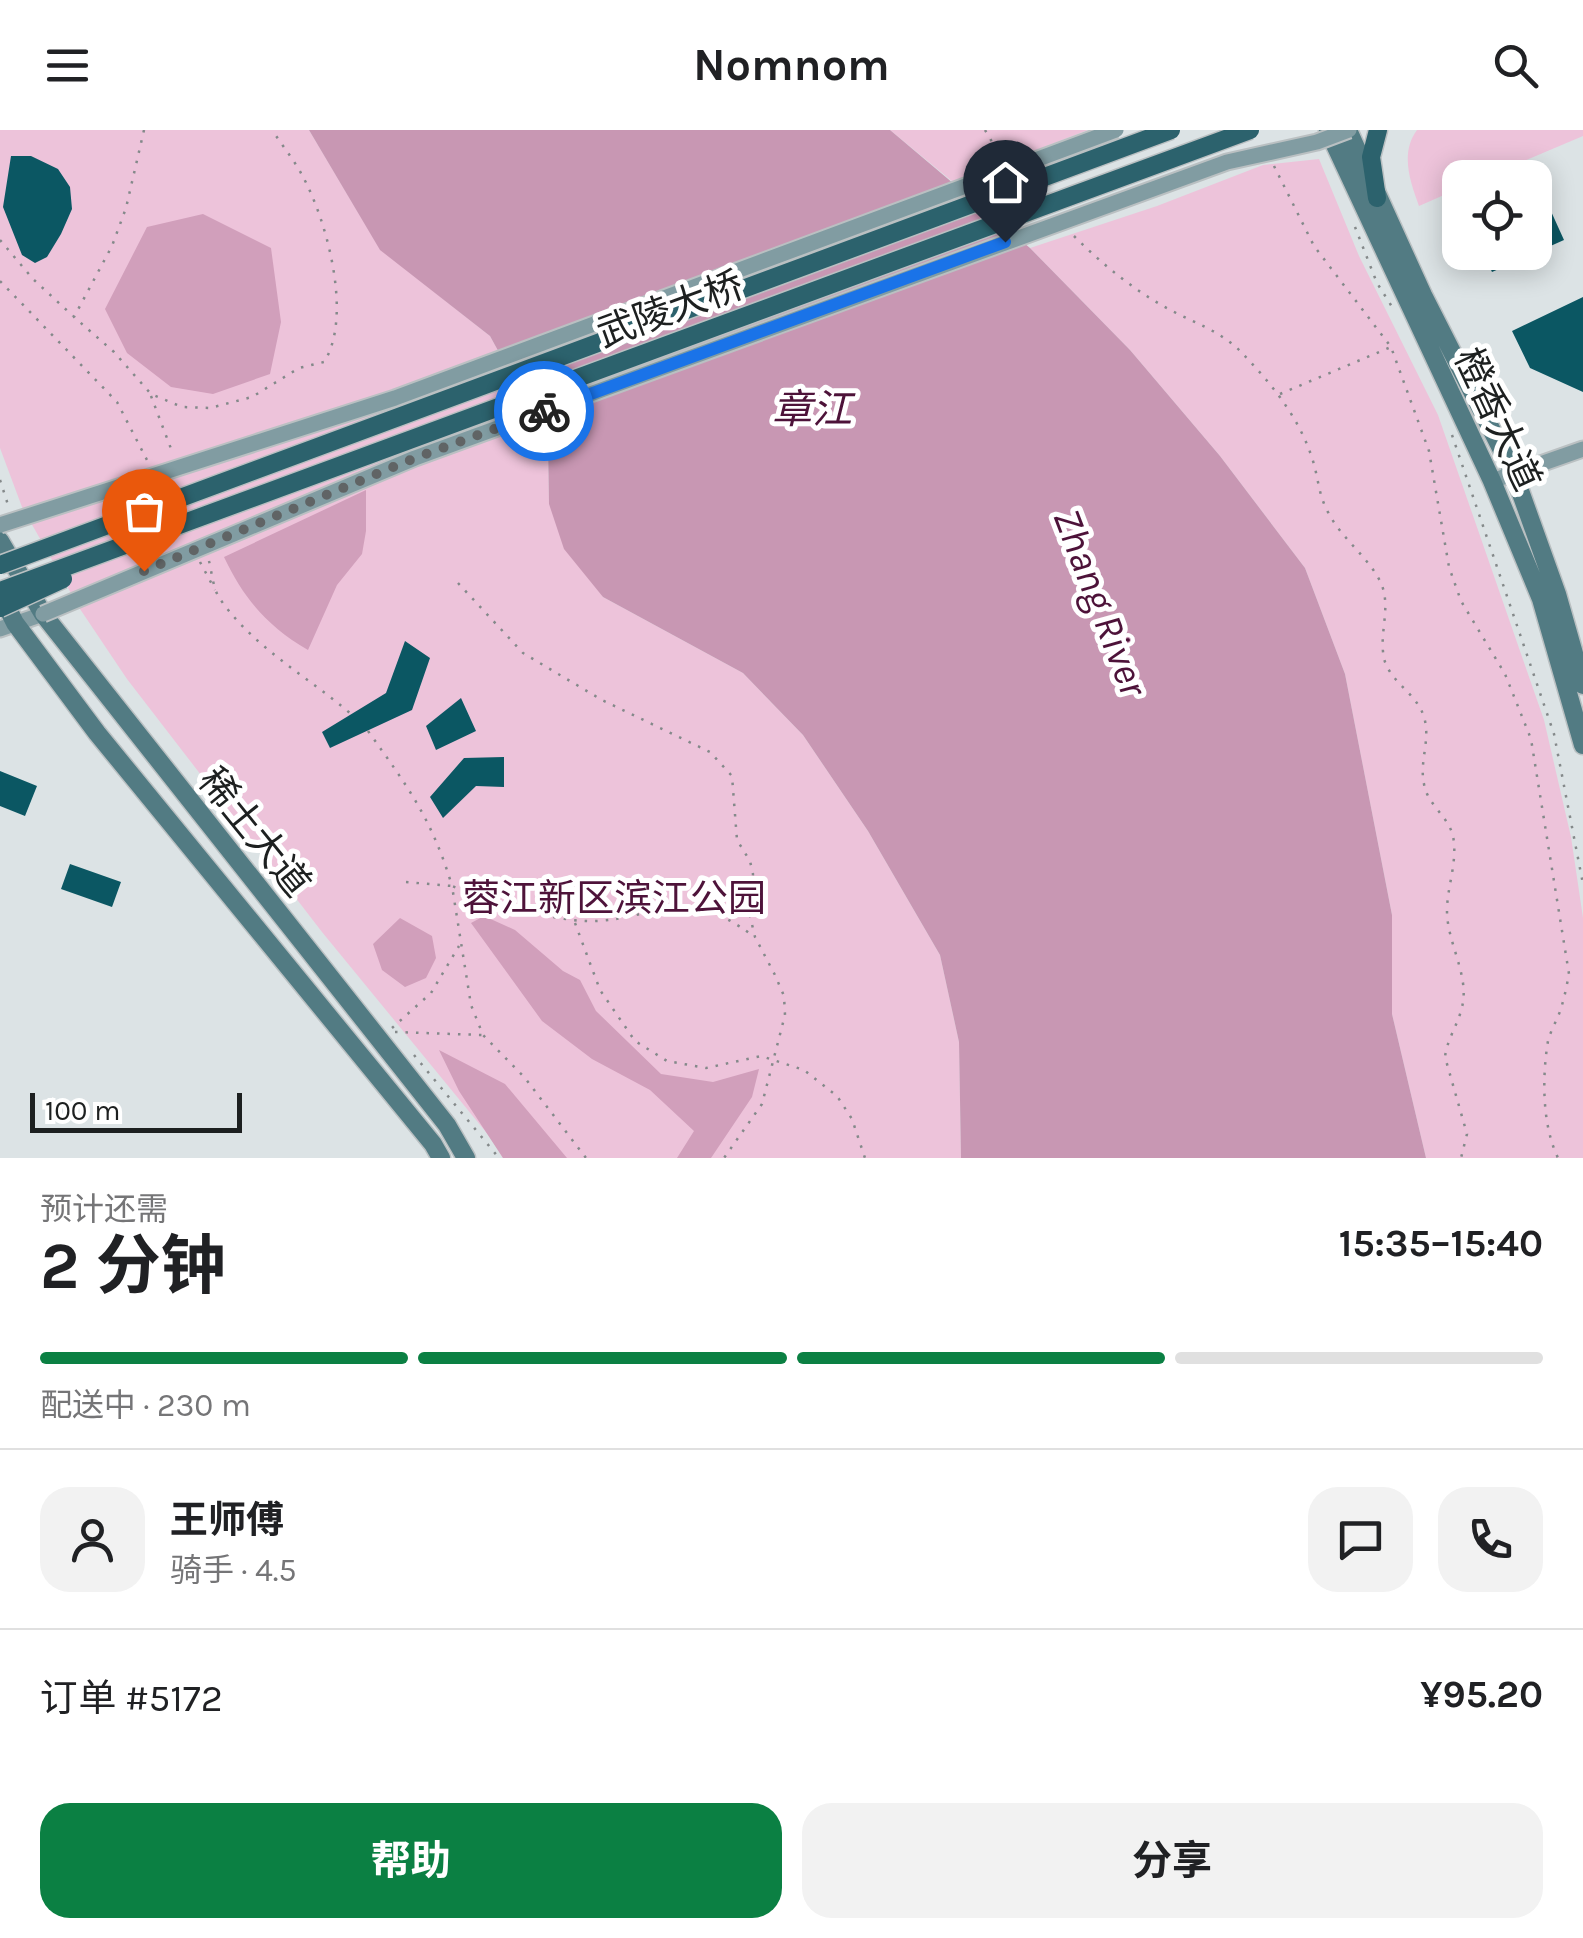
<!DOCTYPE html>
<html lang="zh">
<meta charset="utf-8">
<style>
:root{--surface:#fff;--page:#f2f2f2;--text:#202124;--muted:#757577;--line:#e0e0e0;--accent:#0b8043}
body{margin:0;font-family:Karla,"Noto Sans SC",sans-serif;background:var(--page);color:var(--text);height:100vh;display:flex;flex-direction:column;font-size:38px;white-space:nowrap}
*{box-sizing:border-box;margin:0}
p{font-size:32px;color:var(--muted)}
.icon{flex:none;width:55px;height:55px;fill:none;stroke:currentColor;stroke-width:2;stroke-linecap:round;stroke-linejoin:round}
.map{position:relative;height:1028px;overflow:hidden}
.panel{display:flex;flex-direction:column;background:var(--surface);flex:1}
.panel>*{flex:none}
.tools{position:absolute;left:1442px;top:30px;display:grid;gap:20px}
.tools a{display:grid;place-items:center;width:110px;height:110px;border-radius:20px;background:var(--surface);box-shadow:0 5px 25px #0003;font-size:50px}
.scale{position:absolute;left:30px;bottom:25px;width:212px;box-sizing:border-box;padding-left:10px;border:5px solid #1d2020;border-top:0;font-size:28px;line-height:35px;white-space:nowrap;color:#1d2020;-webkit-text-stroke:8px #fff;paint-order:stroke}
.pin{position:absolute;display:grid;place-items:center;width:85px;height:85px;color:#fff;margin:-102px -42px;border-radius:50% 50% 50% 0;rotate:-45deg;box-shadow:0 0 10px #0007}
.pin .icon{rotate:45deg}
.courier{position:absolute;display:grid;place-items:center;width:100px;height:100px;margin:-50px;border:8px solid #1a73e8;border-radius:50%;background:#fff;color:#222;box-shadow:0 2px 12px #0007}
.head em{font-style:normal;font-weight:700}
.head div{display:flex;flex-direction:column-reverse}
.head{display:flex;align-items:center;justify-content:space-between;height:170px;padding:0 40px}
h1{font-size:65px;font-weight:700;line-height:75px}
.bar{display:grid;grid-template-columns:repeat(4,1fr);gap:15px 10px;align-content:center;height:120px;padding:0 40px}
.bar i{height:12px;border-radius:8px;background:var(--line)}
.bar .on{background:var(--accent)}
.bar p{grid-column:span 4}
.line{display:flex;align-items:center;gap:25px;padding:0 40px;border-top:2px solid var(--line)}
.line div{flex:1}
.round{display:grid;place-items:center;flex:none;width:105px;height:105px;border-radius:30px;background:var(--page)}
.action{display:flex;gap:20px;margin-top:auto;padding:20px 40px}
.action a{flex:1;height:115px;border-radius:30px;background:var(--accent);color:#fff;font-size:40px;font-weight:700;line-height:115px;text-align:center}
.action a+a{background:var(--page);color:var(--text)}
header{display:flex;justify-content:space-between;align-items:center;height:130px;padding:0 40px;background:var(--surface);font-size:45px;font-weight:700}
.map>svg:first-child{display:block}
</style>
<header><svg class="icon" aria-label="menu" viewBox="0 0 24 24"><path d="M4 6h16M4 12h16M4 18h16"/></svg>Nomnom<svg class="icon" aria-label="search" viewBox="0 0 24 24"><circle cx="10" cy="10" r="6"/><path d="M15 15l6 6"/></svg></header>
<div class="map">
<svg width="1583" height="1028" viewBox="0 0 1583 1028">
<rect width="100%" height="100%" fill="#dce3e5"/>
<path fill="#edc3da" d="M0 0H309L380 119 490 206 548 312 549 374 603 467 743 543 803 605 868 701 940 825 959 912 961 1028H503L490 1007 322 802 127 549 80 479 22 377 0 318Z
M890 0H1088L953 52Z
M1417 0H1583V6L1486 47 1460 48V58L1419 76C1410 51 1400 23 1417 0Z
M1319 29 1359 126 1438 285 1544 590 1571 707 1583 788V1028H1426L1392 884V785L1345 544 1305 438 1220 326 1130 220 1030 118 1157 76 1263 35Z"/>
<path fill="#d19fbb" d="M203 84 271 118 281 192 270 244 213 264 171 257 127 223 105 179 147 97Z
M366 360V401L362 424 337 455 308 520C267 496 244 469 224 427Z
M484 786 515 800 563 841 580 850 596 881 661 944 713 952 759 939 752 967 711 1028H677L694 1001 650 960 592 929 542 891 471 793Z
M400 788 432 806 436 828 426 848 405 857 382 840 373 814Z
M439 920 505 954 567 1028H503L459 961Z"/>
<path fill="#c897b3" d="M309 0H890L1030 118 1130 220 1220 326 1305 438 1345 544 1392 785V884L1426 1028H961L959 912 940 825 868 701 803 605 743 543 603 467 564 419 549 374 548 312 490 206 380 120Z"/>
<path fill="#0b5763" d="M11 26H31L58 39 70 57 72 79 61 104 47 127 35 133 22 125 3 77Z
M1535 46 1564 110 1492 142 1483 122H1535Z
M1583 167V262L1530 238 1512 201Z
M405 511 430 528 412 580 330 618 322 602 386 563Z
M461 568 476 601 436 620 426 596Z
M504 627V657L476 656 443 688 430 667 464 628Z
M0 641 37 656 25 686 0 676Z
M70 734 121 752 112 777 61 759Z"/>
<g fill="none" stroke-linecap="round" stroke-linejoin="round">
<defs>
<path id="tertiary" d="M1492 351 1583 319
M0 499 43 484"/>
<path id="secondary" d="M1328 0 1492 351 1541 469 1583 615
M1348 0 1423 165 1514 344 1557 464 1583 555
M0 411 43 484 447 995 466 1028
M0 463 15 493 97 603 433 1014 441 1028"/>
<path id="primary" d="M1377 68 1371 27 1378 0"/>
</defs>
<use href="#tertiary" stroke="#bac0c2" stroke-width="19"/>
<use href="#secondary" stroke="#bac0c2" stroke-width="21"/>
<use href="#primary" stroke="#bac0c2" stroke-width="21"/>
<path stroke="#84898a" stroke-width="2.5" stroke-dasharray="2.5 8" stroke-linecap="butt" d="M144 0 126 78 112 116 74 187 114 222 151 264 182 277 210 278 252 267 299 238 324 232C353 187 327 90 302 45 294 30 282 15 272 0
M985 0 1001 27
M1274 36 1314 116 1391 217 1429 321 1449 437 1461 471 1505 544 1531 609 1569 844C1567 854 1565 865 1562 875 1559 887 1551 899 1548 911 1542 947 1542 995 1558 1028
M1355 97 1377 153 1394 180
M1074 106C1101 133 1130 157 1163 176 1189 191 1220 200 1241 222 1270 252 1299 287 1312 328 1318 345 1318 362 1326 378 1339 407 1366 424 1380 451 1393 477 1377 505 1385 532 1393 554 1417 564 1424 587 1431 610 1419 631 1424 654 1427 674 1448 686 1453 706 1458 732 1447 756 1447 781 1447 813 1470 846 1462 877 1458 895 1447 909 1445 927L1467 1004 1461 1028
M0 110 33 149 73 186
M0 151 117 272 148 332
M1280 264 1391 217
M151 266 173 324
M1452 305 1554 604 1583 754
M0 350 9 378
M209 431C212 443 213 459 220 469 254 518 307 546 351 584
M200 432 215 460
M458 453 523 523 602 570 710 622 732 646 737 710 750 731 753 744 750 786 755 807 775 845 784 866 785 885 762 974 724 1028
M368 601C408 657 432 689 452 756 491 771 531 785 573 790 645 799 678 748 753 806
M406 752 452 756 471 875 483 905 525 948 586 1028
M575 793 600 860 635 911 667 931 706 938 761 926 804 940 837 966 852 989 865 1028
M392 898 431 863 459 816
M395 902 482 905
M414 925 499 1028"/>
<use href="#tertiary" stroke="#819ca2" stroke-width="15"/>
<use href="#secondary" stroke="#527b83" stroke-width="18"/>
<use href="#primary" stroke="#2c626d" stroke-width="18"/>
<defs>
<path id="tertiary-bridge" d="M0 395 395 268 1116 0
M43 484 415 328 1227 32 1317 12 1349 0"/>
<path id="primary-bridge" d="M0 435 1171 0
M0 461 1250 0
M0 478 63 449"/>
</defs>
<use href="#tertiary-bridge" stroke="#bac0c2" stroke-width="19" stroke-linecap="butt"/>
<use href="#primary-bridge" stroke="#bac0c2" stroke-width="21" stroke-linecap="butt"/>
<use href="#tertiary-bridge" stroke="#819ca2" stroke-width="15"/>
<use href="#primary-bridge" stroke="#2c626d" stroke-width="18"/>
</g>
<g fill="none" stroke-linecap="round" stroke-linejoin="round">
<path stroke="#606465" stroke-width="10" stroke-dasharray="0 18" d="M144 441 415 328 544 281"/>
<path stroke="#1a73e8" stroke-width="12" d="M544 281 1005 112"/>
</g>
<g text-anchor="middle" stroke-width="10" stroke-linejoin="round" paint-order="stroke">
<g font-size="38" fill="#1d2020" stroke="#fff">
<text transform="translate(670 179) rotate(-20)" y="13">武陵大桥</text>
<text transform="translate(1498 289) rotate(65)" y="13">橙香大道</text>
<text transform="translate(255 702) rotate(51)" y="13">稀土大道</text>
</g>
<g font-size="38" fill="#4e133a" stroke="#fff">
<text x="614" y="781">蓉江新区滨江公园</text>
</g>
<g font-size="40" font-style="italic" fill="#4d1239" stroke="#fff">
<text x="812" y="293">章江</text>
<text transform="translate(1101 472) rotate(69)" y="14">Zhang River</text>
</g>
</g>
</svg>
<div class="tools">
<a><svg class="icon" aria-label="locate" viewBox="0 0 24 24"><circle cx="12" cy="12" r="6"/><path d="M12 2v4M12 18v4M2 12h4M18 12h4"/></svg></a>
</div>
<div class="scale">100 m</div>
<div class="pin" style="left:144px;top:441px;background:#ea580c"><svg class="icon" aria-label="bag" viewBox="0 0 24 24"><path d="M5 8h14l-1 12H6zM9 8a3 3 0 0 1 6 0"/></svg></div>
<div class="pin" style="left:1005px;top:112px;background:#1f2937"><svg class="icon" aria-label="home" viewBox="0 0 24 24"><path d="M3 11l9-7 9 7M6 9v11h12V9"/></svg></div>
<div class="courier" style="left:544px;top:281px"><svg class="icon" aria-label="bike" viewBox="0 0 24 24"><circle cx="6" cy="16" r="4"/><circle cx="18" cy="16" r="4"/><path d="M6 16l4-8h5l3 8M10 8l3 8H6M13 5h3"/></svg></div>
</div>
<section class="panel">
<div class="head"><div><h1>2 分钟</h1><p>预计还需</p></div><em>15:35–15:40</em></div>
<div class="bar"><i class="on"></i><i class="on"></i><i class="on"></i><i></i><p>配送中 · 230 m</p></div>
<div class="line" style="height:180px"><a class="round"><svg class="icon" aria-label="person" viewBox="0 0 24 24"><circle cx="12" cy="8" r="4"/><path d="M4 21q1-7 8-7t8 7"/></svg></a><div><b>王师傅</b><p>骑手 · 4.5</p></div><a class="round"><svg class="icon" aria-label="chat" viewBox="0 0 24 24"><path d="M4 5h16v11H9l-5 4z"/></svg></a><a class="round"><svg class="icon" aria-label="phone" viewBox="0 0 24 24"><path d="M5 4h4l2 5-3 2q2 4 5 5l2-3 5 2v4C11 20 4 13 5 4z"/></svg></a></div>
<div class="line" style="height:130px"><div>订单 #5172</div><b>¥95.20</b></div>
<div class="action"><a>帮助</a><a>分享</a></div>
</section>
